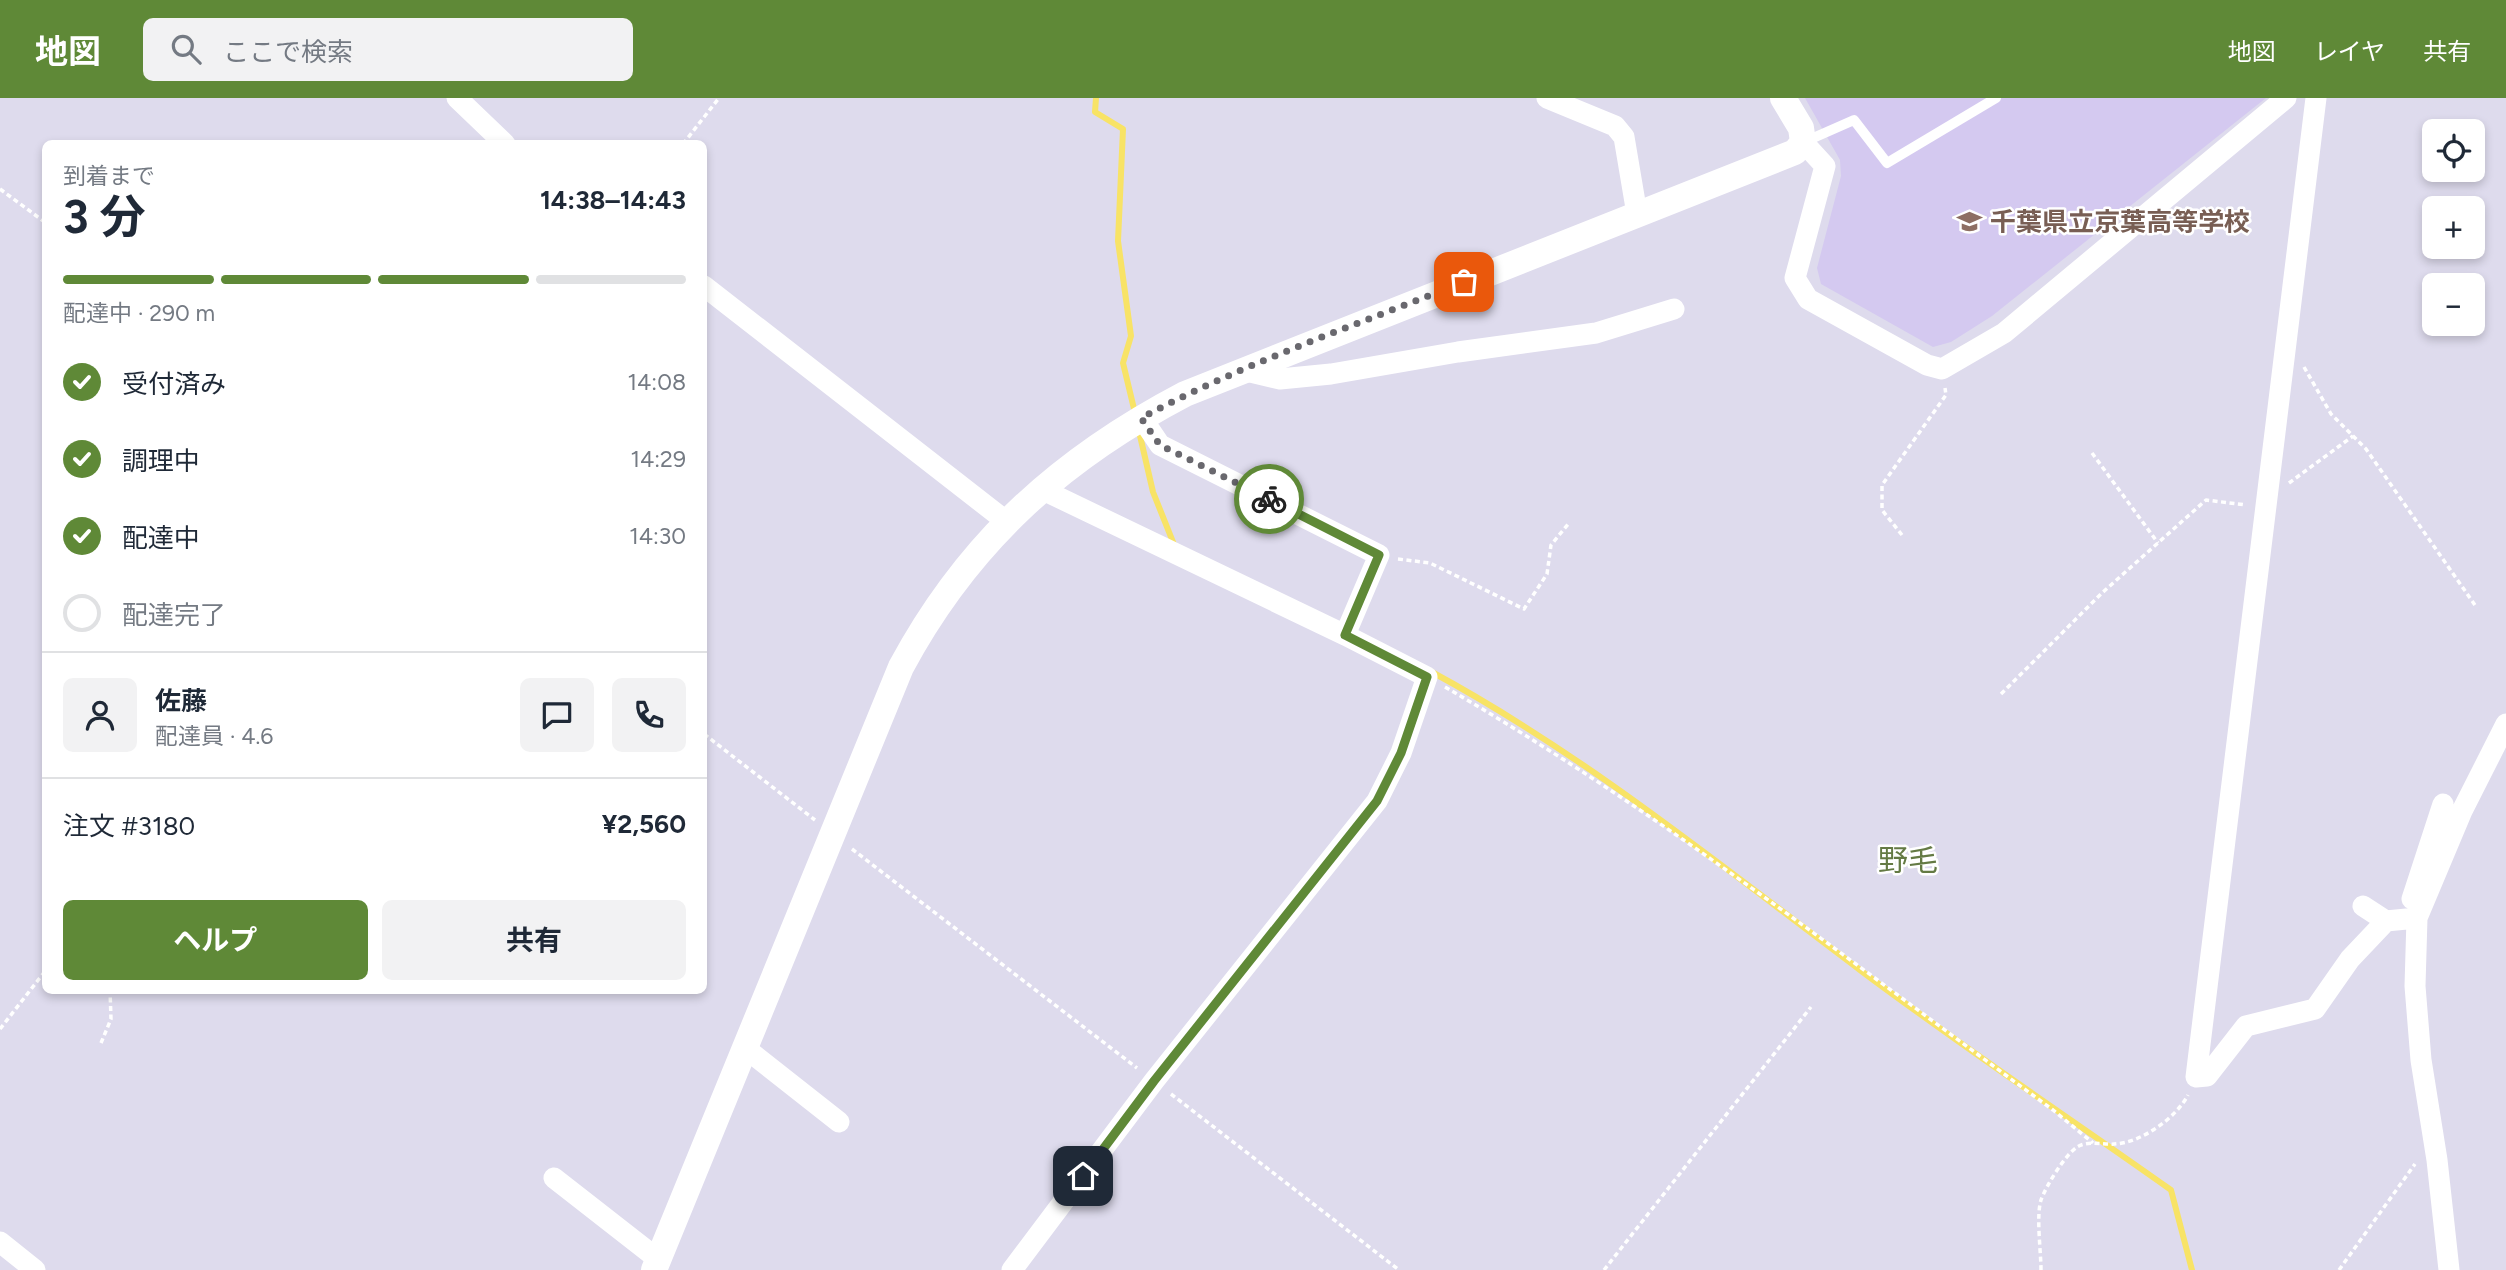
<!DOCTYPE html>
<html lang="ja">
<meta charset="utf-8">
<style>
:root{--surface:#fff;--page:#f2f2f3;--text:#1f2937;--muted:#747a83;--line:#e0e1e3;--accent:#5f8937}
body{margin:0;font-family:Figtree,"Noto Sans JP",sans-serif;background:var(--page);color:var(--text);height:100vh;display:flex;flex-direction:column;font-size:26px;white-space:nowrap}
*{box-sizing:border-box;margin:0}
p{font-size:23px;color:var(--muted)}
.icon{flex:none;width:38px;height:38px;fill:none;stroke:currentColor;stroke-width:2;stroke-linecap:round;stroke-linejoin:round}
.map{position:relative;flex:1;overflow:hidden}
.side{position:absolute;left:42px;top:42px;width:665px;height:854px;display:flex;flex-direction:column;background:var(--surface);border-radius:10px;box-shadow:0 4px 10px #0003}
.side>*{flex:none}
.fabs{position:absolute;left:2422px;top:21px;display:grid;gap:14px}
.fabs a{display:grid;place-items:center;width:63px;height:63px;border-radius:10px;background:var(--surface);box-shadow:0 4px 10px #0003;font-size:35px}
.pin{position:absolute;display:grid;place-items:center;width:60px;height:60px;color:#fff;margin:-30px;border-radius:14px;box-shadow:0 4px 10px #0006}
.courier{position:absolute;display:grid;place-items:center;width:70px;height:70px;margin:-35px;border:5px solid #5f8937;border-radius:50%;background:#fff;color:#222;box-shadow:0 2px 9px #0007}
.headline em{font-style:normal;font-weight:700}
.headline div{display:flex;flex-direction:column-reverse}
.headline{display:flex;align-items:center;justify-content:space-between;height:119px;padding:0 21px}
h1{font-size:46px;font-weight:700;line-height:52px}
.bar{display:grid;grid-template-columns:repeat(4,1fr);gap:10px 7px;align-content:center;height:84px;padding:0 21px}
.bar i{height:9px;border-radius:5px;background:var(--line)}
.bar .on{background:var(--accent)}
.bar p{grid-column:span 4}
.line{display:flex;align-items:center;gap:18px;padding:0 21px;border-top:2px solid var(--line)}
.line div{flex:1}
.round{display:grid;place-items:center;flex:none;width:74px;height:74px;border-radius:10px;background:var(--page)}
ol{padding:0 21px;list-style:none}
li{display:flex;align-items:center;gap:21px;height:77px}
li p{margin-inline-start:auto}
li .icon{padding:7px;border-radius:50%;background:var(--accent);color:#fff;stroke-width:4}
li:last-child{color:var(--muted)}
li i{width:38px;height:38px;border:4px solid var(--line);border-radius:50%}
.primary-button{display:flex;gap:14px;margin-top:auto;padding:14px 21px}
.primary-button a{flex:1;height:80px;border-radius:10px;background:var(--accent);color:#fff;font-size:28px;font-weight:700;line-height:80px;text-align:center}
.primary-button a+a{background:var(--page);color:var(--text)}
header{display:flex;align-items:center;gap:42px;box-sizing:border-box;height:98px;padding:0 35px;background:var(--accent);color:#fff}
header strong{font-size:33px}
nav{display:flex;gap:38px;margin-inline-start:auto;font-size:24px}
.search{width:490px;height:63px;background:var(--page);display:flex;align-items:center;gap:18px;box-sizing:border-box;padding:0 24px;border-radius:10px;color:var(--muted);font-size:26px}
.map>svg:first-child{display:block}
</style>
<header>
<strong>地図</strong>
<div class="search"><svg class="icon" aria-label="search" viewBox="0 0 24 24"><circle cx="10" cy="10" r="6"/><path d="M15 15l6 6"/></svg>ここで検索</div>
<nav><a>地図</a><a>レイヤ</a><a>共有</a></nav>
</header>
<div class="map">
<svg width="2506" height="1172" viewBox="0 0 2506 1172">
<rect width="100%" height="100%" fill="#dedbed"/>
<path fill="#d4c9f0" d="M1805 0H2266L1992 218 1951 244 1933 249 1821 186 1817 170 1841 78 1840 62Z"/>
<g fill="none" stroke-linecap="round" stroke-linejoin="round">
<path stroke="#f8e366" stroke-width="6" d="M1096 0 1095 14 1123 31 1118 143 1131 238 1123 265 1135 315
M1138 329 1153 394 1175 449
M1430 573C1584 656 1720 767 1860 872 1961 948 2068 1019 2171 1092L2192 1172"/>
<path stroke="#fff" stroke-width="3.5" stroke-dasharray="5 3.5" stroke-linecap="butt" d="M683 46 719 0
M0 91 46 125
M2304 269 2331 316 2366 351 2477 510
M2092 355 2158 445
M2289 385 2353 338
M1902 437 1882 412V387L1946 297 1945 290
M1398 461 1430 465 1524 511 1547 476 1551 447 1569 425
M1445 589C1659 713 1854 866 2053 1012L2093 1045
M2001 596 2102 495 2206 402 2246 407
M704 636 815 722
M852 751 1137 970
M0 931 46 872
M101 945 111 921 110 892
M1171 996 1399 1172
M1604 1172 1811 909
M2041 1172C2041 1154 2036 1118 2041 1102 2046 1088 2065 1057 2077 1049 2088 1042 2103 1047 2114 1046 2141 1045 2176 1020 2188 997
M2339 1172 2415 1066"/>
<path stroke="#fff" stroke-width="10" d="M1804 44 1854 22 1887 65 1996 0"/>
<path stroke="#fff" stroke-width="21" d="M457 0 505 46
M1547 0 1615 28 1624 39 1637 116
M2316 0 2196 979 2207 978 2246 928 2315 911 2350 861 2386 823 2417 820
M1803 44 1825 68 1795 180 1808 201 1927 267 1942 271 2004 235 2286 0
M704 188 1007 424
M1242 272 1280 281 1331 276 1458 254 1596 235 1674 211
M1141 319 1160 347 1379 457 1345 537
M2412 801 2443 706
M2363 808 2386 823
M745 950 839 1024
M554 1080 659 1162
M0 1144 35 1172
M1012 1172 1154 983 1377 703 1401 655 1427 579 1345 537 1041 391
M2449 1172 2437 1062 2421 962 2415 888 2417 820 2462 713 2506 626"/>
<path stroke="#fff" stroke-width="26" d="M654 1172 901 569C968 444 1061 361 1185 296L1795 54 1803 44 1801 30 1783 0"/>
</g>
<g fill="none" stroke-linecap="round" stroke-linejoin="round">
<path stroke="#69686e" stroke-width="7" stroke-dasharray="0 12.6" d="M1269 401 1160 347 1141 320C1244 265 1356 227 1464 184"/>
<path stroke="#5f8937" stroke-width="9" d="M1083 1078 1154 983 1377 703 1401 655 1427 579 1345 537 1379 457 1269 401"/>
</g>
<defs>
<symbol id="school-bare" viewBox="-9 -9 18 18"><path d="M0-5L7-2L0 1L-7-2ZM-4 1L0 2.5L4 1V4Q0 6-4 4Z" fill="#8d6e63" stroke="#fff" stroke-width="2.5" paint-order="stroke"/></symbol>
</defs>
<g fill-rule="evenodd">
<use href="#school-bare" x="1952" y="106" width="35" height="35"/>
</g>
<g text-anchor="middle" stroke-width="5" stroke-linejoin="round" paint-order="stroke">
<g font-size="26" font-weight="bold" fill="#785e54" stroke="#fff" text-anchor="start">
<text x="1990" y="133">千葉県立京葉高等学校</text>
</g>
<g font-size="30" fill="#647a44" stroke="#fff">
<text x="1908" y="773">野毛</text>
</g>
</g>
</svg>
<div class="fabs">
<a><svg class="icon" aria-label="locate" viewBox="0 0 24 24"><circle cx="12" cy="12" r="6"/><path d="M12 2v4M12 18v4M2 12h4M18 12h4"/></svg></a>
<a>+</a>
<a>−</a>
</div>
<div class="pin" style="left:1464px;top:184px;background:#ea580c"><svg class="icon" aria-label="bag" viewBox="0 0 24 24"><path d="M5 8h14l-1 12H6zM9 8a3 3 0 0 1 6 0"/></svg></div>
<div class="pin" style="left:1083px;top:1078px;background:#1f2937"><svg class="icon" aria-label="home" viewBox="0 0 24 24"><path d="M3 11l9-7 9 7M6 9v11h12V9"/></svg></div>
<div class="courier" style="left:1269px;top:401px"><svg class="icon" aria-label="bike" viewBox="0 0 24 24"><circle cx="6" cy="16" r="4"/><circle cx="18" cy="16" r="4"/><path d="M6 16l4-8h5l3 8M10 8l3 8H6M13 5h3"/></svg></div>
<section class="side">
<div class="headline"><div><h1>3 分</h1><p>到着まで</p></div><em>14:38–14:43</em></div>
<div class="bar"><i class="on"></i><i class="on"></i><i class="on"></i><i></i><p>配達中 · 290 m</p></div>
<ol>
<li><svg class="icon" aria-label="check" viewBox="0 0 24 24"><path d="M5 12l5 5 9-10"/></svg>受付済み<p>14:08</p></li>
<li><svg class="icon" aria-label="check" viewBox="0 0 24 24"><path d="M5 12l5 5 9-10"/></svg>調理中<p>14:29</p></li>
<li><svg class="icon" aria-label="check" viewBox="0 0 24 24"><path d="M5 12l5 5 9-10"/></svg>配達中<p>14:30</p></li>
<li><i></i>配達完了</li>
</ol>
<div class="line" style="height:126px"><a class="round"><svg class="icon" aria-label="person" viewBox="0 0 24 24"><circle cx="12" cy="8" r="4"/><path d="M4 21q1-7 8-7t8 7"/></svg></a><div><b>佐藤</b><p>配達員 · 4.6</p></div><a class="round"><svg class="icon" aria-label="chat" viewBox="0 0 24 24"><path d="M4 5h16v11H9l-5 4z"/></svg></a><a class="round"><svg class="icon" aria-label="phone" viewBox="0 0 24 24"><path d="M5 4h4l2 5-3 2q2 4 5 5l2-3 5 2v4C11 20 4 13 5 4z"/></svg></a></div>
<div class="line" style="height:91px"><div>注文 #3180</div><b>¥2,560</b></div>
<div class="primary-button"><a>ヘルプ</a><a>共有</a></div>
</section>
</div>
